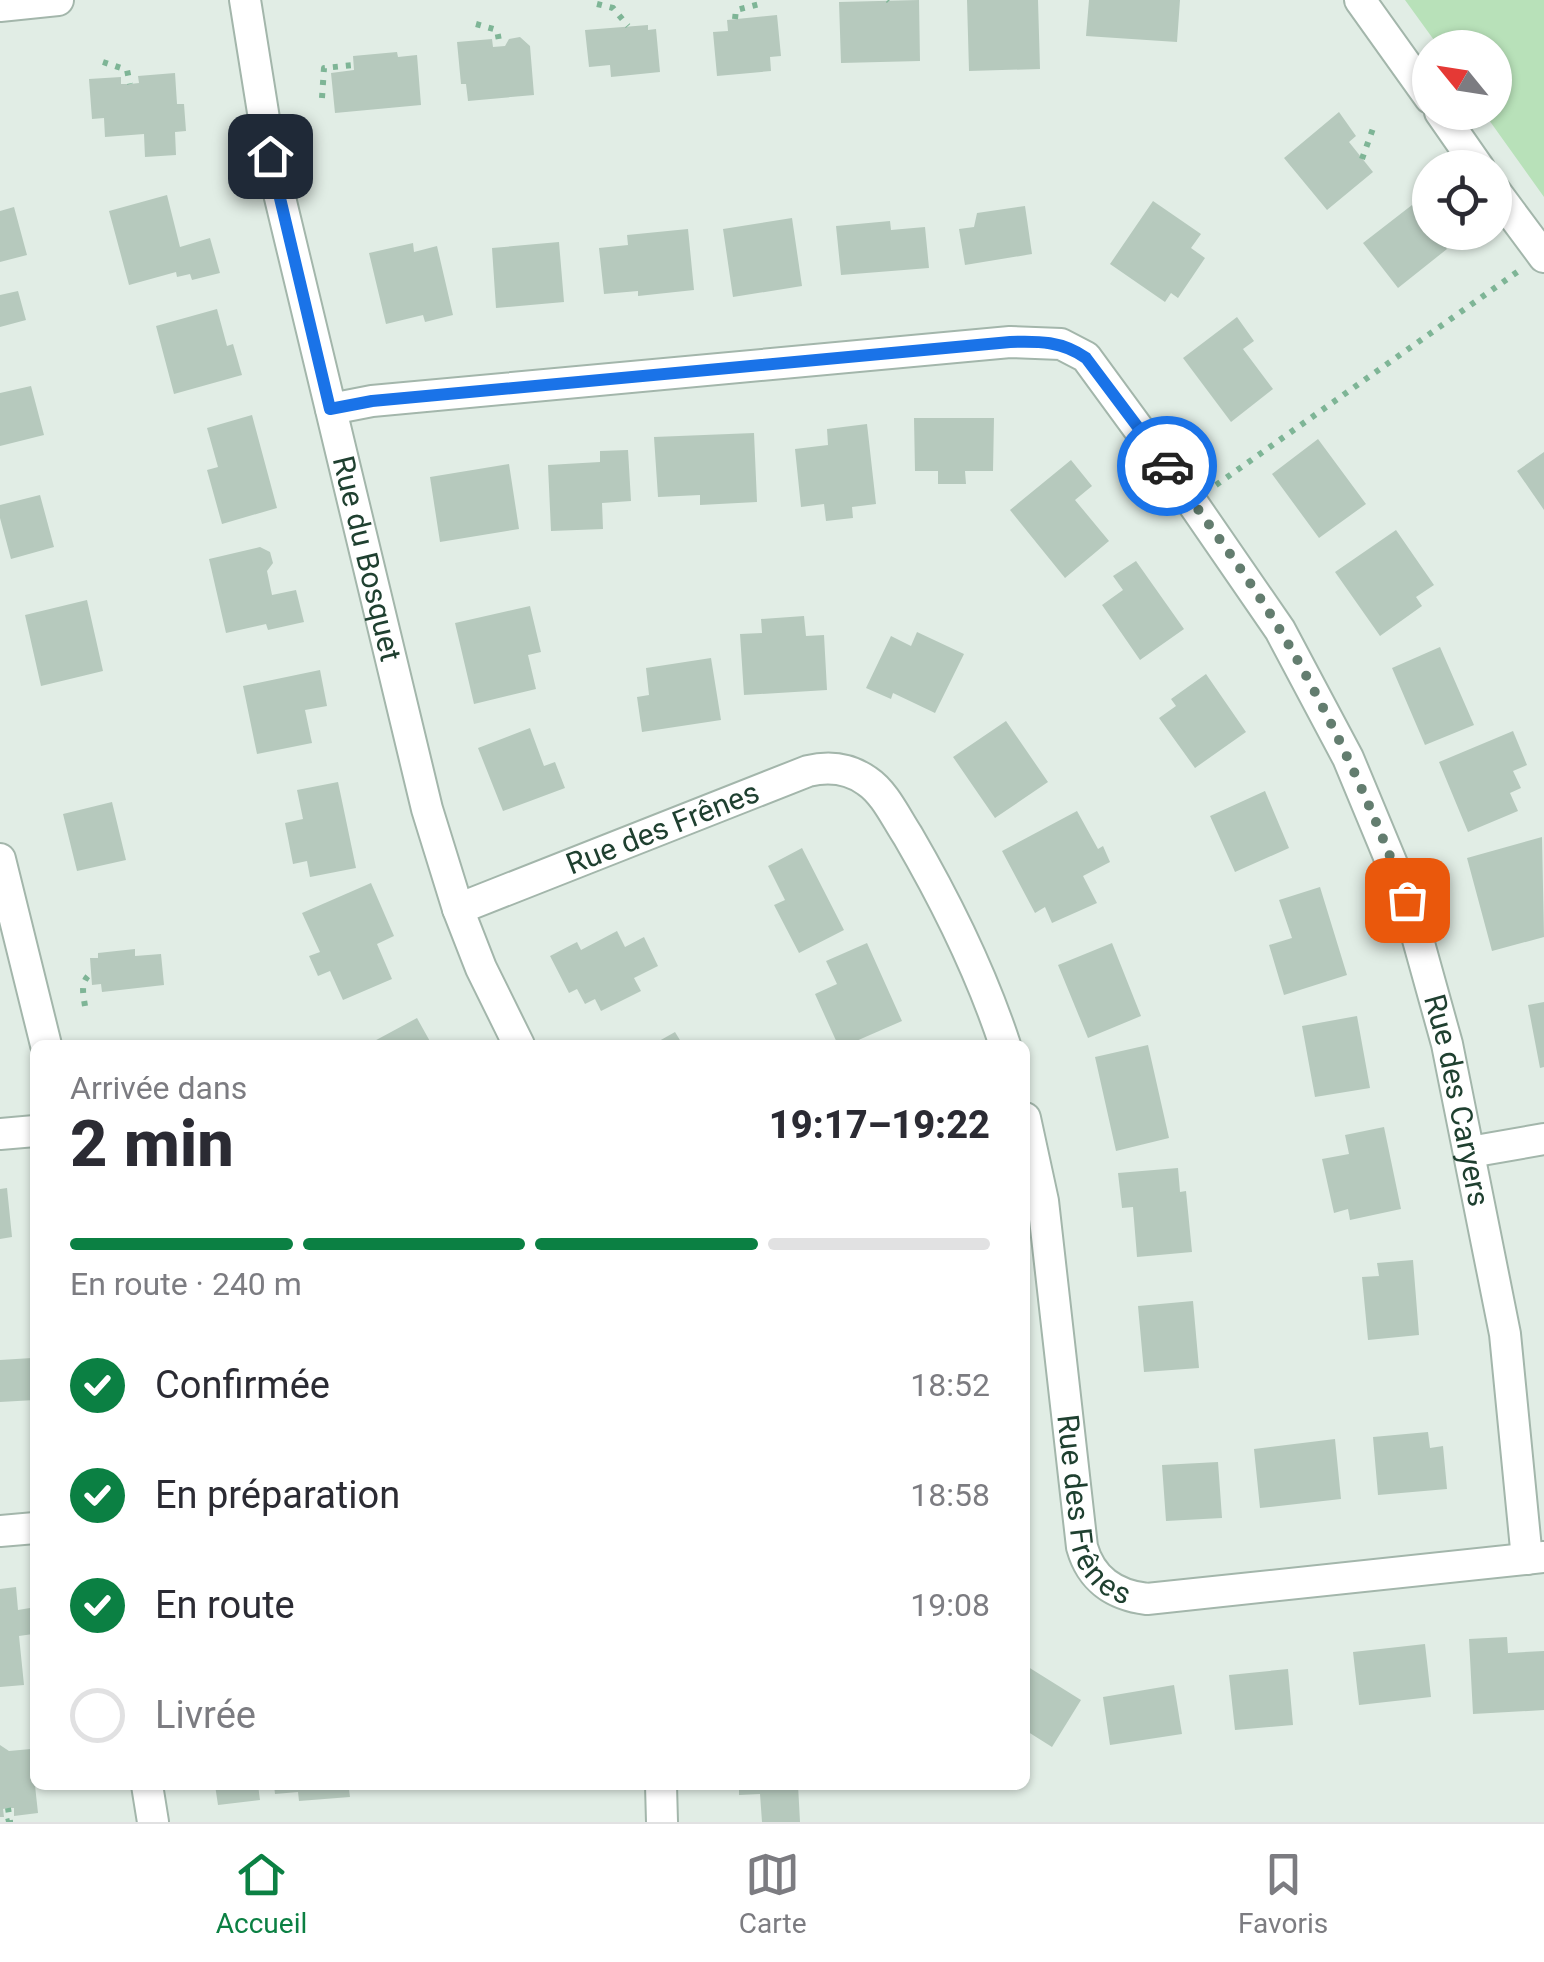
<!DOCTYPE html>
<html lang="fr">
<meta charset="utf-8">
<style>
:root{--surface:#fff;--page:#f2f2f3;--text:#2b2b33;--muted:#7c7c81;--line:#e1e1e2;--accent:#0b8043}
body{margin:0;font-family:Roboto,sans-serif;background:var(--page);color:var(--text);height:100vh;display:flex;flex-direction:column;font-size:38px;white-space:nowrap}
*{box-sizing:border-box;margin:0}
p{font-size:32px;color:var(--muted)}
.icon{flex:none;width:55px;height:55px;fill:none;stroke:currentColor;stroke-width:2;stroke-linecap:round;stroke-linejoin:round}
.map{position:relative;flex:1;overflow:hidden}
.panel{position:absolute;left:30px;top:1040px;width:1000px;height:750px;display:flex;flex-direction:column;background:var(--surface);border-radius:15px;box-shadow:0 2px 8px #0004}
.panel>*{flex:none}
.needle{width:65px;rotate:300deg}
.controls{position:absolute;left:1412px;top:30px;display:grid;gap:20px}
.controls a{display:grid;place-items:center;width:100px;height:100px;border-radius:50%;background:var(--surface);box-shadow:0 2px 8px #0004;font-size:50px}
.pin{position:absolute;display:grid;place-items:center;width:85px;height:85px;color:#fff;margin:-42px;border-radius:20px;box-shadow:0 5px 15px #0006}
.courier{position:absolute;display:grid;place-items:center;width:100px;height:100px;margin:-50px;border:8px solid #1a73e8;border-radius:50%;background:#fff;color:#222;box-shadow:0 2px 12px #0007}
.headline em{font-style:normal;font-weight:800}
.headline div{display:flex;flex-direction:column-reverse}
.headline{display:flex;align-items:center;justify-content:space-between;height:170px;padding:0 40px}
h1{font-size:65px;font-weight:800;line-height:75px}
.bar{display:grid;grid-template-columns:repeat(4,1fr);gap:15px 10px;align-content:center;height:120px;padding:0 40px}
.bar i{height:12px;border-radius:8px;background:var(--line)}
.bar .on{background:var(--accent)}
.bar p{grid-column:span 4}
ol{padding:0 40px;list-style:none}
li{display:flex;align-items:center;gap:30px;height:110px}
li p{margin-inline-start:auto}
li .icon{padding:10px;border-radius:50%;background:var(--accent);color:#fff;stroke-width:4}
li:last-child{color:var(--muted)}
li i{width:55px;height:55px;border:5px solid var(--line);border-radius:50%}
.tab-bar{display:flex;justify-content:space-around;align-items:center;height:140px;border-top:2px solid var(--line);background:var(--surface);font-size:28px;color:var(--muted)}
.tab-bar a{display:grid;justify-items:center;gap:5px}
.tab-bar .on{color:var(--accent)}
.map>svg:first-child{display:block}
</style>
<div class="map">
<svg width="1544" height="1822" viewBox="0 0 1544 1822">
<rect width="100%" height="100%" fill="#e1ede5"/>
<path fill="#b8e1b9" d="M1405 0H1544V197L1484 113 1495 112V48L1439 47Z"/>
<path fill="#b6c9bd" d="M919 0 920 61 841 63 839 2Z
M967 0H1038L1040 69 969 71Z
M1089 0H1180L1177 42 1086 36Z
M777 15 781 56 770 57 771 71 717 76 713 32 728 31 727 20Z
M648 25V30L656 29 660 72 611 77 610 65 589 67 585 30Z
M520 37 530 46 534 95 468 101 466 84H461L457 42 492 39 493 47 505 46 509 39Z
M397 52 398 57 417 55 421 105 335 113 331 73 354 70 353 56Z
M175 73 177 104H184L186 131 175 132 176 155 145 157 144 134 105 137 104 118 92 119 89 79 121 77V84H130L139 83 138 76Z
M1339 112 1356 136 1349 142 1373 172 1327 210 1284 158Z
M167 195 180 247 210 238 220 273 192 280 190 274 177 277 176 272 129 285 109 211Z
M1153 201 1201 234 1191 248 1205 258 1178 298 1171 293 1165 302 1110 264Z
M1412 205 1430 227V232H1434L1447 249 1398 288 1363 243Z
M1025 206 1032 254 965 265 959 229 974 227 977 213Z
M14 207 27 255 0 262V211Z
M792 218 802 286 733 297 723 229Z
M890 221 891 230 925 227 929 268 841 275 836 226Z
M688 229 694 290 638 296V291L604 294 599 248 628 245 627 235Z
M559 242 564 302 496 308 492 248Z
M413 243 414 252 437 246 453 315 425 322 423 315 386 324 369 253Z
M18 291 26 320 0 327V295Z
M217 309 227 346 233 344 242 375 174 394 156 326Z
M1237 317 1254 341 1243 349 1273 389 1231 422 1183 358Z
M31 386 44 435 0 446V393Z
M252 415 277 508 222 524 207 470 218 467 207 428Z
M914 418H994L993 471H965L966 484H938V471H915Z
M867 424 876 504 852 507 853 518 826 521 824 504 801 507 795 449 828 445 827 429Z
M754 433 757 502 700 505V495L658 497 654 437Z
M1318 439 1366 504 1319 538 1272 474Z
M628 450 631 501 602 503 603 529 551 531 548 465 600 462V451Z
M1544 452V510L1517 471Z
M1071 460 1092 486 1075 500 1109 541 1065 578 1010 510Z
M509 464 519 529 440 542 430 477Z
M40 495 54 547 11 559 0 518V505Z
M1396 530 1434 585 1416 597 1422 606 1380 636 1335 572Z
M260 547 270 552 273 563 267 571 272 595 296 590 304 622 268 630 266 624 226 633 209 559Z
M1136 561 1184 629 1140 660 1102 605 1123 590 1113 576Z
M87 600 103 671 41 686 25 615Z
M530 606 541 652 528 655 536 689 474 704 455 623Z
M804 616 806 636 824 635 827 690 744 695 740 634 762 633 761 619Z
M917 632 964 654 935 713 893 693 891 699 866 688 891 636 911 646Z
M1440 647 1474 725 1425 745 1392 668Z
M711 658 721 720 642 732 637 697 649 695 646 668Z
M320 670 327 706 305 710 312 743 257 754 243 686Z
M1206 674 1246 732 1195 768 1159 718 1176 706 1171 699Z
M1006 721 1048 782 995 818 953 757Z
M530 728 544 766 555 762 565 788 503 811 478 748Z
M1513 731 1527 765 1513 771 1521 788 1510 793 1518 811 1468 832 1439 762Z
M338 782 356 868 310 877 307 861 293 864 285 823 303 819 297 790Z
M1265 791 1289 848 1235 872 1210 816Z
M112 802 126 860 77 871 63 814Z
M1077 811 1098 849 1103 846 1110 862 1083 876 1097 903 1052 923 1045 907 1035 913 1002 851Z
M1542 837 1544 937 1492 951 1467 858Z
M802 848 844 930 799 953 774 905 785 900 768 866Z
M371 883 394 936 377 944 392 979 343 1000 330 971 318 976 309 956 320 952 302 913Z
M1320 887 1347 975 1284 995 1269 945 1292 938 1279 900Z
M617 931 625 947 644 937 658 966 634 978 641 991 601 1011 595 999 585 1004 577 989 569 993 550 956 577 942 581 950Z
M867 943 902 1021 847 1045H838L815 994 837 984 826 961Z
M1112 943 1141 1016 1088 1038 1058 965Z
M135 949V956L161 954 164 985 102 992 101 984 92 985 90 958H98V953Z
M1544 1002V1067L1540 1068 1528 1005Z
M1357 1016 1370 1088 1315 1097 1302 1026Z
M417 1018 432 1045H367Z
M675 1032 683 1045H652Z
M1148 1045 1169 1138 1116 1151 1095 1057Z
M1384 1127 1401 1209 1350 1220 1348 1209 1334 1213 1322 1159 1349 1154 1345 1135Z
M1178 1168 1180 1192 1186 1191 1192 1252 1137 1257 1133 1207 1122 1208 1118 1173Z
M7 1188 12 1237 0 1239V1189Z
M1413 1260 1419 1335 1368 1340 1362 1277 1379 1276 1377 1263Z
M1193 1301 1199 1368 1144 1372 1138 1306Z
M32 1358 35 1400 0 1402V1360Z
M1428 1432 1430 1448 1443 1446 1447 1489 1378 1495 1373 1437Z
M1335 1439 1341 1499 1260 1508 1254 1449Z
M1218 1462 1222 1518 1166 1521 1162 1465Z
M16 1587 18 1610 30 1608 33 1634 19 1636 24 1685 0 1687V1589Z
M1507 1637 1508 1653 1544 1651V1710L1473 1714 1469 1639Z
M1425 1644 1431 1697 1359 1705 1353 1652Z
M1025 1665 1081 1700 1052 1747 1025 1730Z
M1288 1669 1293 1725 1235 1730 1229 1675Z
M1174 1685 1182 1734 1110 1745 1103 1697Z
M0 1745 9 1751 31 1749 38 1813 14 1816V1808H8L3 1809 4 1817H0Z
M215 1785H258L260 1800 218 1805Z
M274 1785H364V1788L349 1789 350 1797 299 1801 298 1792 275 1794Z
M739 1785H798L800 1822H762L760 1794 739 1795Z"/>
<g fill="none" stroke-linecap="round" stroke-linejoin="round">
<defs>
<g id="street">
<path id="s1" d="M245 0 270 156 427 809 458 909 481 968 519 1045"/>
<path d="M1360 0 1430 98"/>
<path d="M0 6 58 0"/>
<path d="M1440 112 1479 168"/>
<path d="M1495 191 1544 257"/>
<path id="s2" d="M331 409 372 401 1010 342 1061 344 1086 357 1187 495 1280 630 1348 758 1407 900 1447 1044 1505 1334 1527 1559"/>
<path d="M0 859 46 1045"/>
<path id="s3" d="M458 909 808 771C829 766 849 768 867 781 885 793 896 818 908 836 947 903 981 972 1005 1045"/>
<path id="s4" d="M1025 1118 1043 1201 1082 1547C1091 1579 1114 1595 1147 1599L1544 1557"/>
<path d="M0 1134 35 1131"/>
<path d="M1470 1152 1544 1139"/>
<path d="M0 1531 35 1528"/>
<path d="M147 1785 153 1822"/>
<path d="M661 1785 662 1822"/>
</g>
</defs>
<use href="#street" stroke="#a3b6ab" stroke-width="34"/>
<path stroke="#7eb596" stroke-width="6" stroke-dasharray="5 8" stroke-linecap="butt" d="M888 0 889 1
M597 4 613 8 628 26
M735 19 736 10 760 4
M476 24 497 30 500 46
M103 62 127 70 130 84
M322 98 324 68 354 65
M1362 159 1375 123
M1444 232 1457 237
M1216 485 1520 270
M85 1006C83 993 80 982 91 973
M32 1624 35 1622
M6 1822 10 1821 8 1808"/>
<use href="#street" stroke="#fff" stroke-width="30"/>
</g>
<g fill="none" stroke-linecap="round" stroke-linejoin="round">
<path stroke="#637d6f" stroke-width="10" stroke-dasharray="0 18" d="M1167 466C1205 520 1246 573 1280 630 1331 715 1372 807 1407 900"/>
<path stroke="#1a73e8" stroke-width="12" d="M270 156 330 409 372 401 1010 342C1039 341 1062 341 1086 358L1167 466"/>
</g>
<g text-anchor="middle" stroke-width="9" stroke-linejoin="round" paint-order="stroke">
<g font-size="30" fill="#1f4030" stroke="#f2f9f4">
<text dy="10" stroke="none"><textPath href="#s1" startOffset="572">Rue du Bosquet</textPath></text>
<text dy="10" stroke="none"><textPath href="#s3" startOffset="220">Rue des Frênes</textPath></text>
<text dy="10" stroke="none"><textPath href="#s2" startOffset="1602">Rue des Caryers</textPath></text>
<text dy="10" stroke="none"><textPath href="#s4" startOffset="402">Rue des Frênes</textPath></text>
</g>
</g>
</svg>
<div class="controls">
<a><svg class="needle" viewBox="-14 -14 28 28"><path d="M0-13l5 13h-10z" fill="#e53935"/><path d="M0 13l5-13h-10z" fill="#7c7c81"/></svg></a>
<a><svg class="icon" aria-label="locate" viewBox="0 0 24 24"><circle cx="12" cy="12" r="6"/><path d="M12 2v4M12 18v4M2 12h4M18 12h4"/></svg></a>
</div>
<div class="pin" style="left:1407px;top:900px;background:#ea580c"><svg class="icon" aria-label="bag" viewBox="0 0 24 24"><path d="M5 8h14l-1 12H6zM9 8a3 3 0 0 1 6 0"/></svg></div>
<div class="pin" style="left:270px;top:156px;background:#1f2937"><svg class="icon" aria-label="home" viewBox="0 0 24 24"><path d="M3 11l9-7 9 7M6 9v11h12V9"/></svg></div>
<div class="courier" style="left:1167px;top:466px"><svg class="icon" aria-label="car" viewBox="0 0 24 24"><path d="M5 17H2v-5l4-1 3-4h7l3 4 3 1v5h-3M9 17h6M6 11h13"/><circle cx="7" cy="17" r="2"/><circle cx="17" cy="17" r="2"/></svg></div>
<section class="panel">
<div class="headline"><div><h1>2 min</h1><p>Arrivée dans</p></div><em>19:17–19:22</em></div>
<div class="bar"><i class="on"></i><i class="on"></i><i class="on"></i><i></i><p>En route · 240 m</p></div>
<ol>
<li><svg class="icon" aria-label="check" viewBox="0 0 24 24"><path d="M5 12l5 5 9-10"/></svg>Confirmée<p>18:52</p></li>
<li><svg class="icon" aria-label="check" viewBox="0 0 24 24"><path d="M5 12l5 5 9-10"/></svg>En préparation<p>18:58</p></li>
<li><svg class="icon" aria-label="check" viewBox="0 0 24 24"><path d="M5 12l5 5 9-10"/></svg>En route<p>19:08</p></li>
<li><i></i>Livrée</li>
</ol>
</section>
</div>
<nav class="tab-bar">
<a class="on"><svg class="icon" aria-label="home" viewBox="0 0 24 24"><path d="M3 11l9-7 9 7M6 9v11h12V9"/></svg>Accueil</a>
<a><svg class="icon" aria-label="map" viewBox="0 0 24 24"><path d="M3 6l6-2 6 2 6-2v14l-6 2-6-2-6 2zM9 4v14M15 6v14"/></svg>Carte</a>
<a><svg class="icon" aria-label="saved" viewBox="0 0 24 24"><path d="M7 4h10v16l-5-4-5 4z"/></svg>Favoris</a>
</nav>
